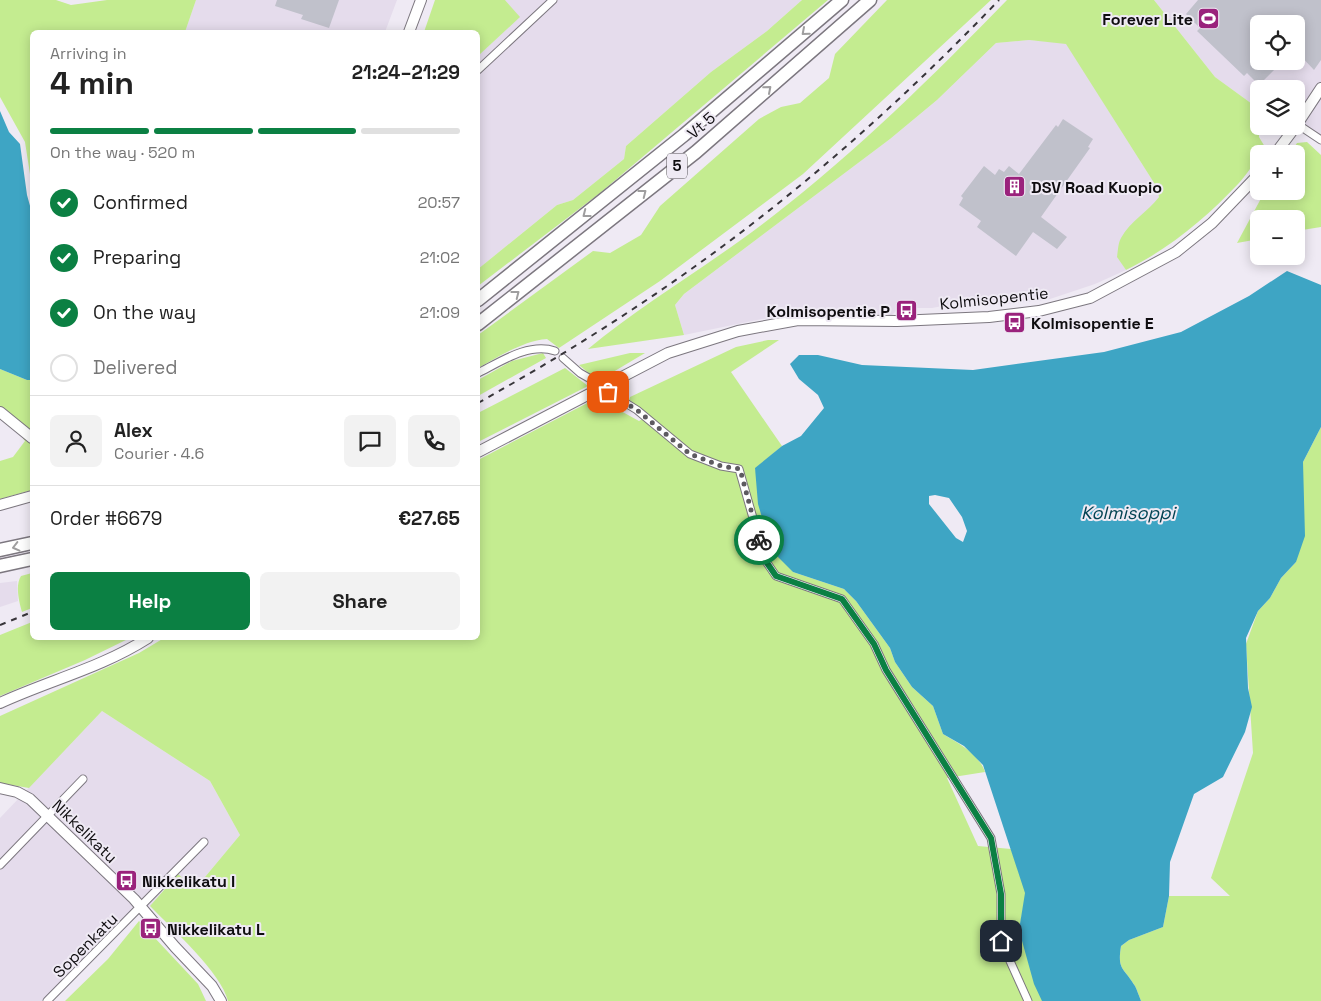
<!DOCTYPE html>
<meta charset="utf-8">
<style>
:root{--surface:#fff;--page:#f2f2f2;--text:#222;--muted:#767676;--line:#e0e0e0;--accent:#0b8043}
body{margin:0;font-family:"Space Grotesk",sans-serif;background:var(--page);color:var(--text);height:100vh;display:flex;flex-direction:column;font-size:19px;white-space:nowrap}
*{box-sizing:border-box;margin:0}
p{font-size:16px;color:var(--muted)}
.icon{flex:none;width:28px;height:28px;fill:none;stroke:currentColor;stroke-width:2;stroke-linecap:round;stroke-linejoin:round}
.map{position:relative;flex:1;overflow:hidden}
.panel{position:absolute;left:30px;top:30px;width:450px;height:610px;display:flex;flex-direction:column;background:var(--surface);border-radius:8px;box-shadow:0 2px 12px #0003}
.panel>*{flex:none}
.tools{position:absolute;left:1250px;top:15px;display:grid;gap:10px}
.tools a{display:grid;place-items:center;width:55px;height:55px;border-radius:8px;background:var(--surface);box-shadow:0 2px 12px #0003;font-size:25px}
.pin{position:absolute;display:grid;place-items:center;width:42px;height:42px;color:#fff;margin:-21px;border-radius:10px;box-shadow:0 2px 8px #0006}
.courier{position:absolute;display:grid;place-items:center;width:50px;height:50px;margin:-25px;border:4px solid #0b8043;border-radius:50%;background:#fff;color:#222;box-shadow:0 1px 6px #0007}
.overview em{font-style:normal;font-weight:600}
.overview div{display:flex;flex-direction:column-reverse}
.overview{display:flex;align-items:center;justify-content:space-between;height:85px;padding:0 20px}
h1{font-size:32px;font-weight:600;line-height:38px}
.bar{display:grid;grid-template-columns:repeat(4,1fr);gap:8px 5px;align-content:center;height:60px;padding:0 20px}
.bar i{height:6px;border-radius:4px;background:var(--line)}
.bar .on{background:var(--accent)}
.bar p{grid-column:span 4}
.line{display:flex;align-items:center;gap:12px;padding:0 20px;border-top:1px solid var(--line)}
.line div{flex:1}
.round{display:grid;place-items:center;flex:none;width:52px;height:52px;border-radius:8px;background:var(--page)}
ol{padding:0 20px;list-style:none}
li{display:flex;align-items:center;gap:15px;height:55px}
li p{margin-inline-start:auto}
li .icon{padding:5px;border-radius:50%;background:var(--accent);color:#fff;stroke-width:4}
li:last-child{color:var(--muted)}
li i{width:28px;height:28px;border:2px solid var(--line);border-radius:50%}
.primary-button{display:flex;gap:10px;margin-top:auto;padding:10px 20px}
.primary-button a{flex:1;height:58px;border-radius:8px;background:var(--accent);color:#fff;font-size:20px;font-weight:600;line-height:58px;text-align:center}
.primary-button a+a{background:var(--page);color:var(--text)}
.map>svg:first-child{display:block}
</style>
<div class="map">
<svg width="1321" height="1001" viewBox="0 0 1321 1001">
<rect width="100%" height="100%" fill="#efeaf4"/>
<path fill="#e5dcec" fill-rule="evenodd" d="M196 0H397L385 32H185Z
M505 0H802L767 31 711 72 626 146 624 159 573 200 557 205 478 269V56L519 17Z
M1154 0H1321V135L1296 125V89H1259V109L1215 77ZM1259 24H1296V61H1259Z
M1029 40 1066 43 1156 186 1159 197 1151 209 1131 225 1118 257 1126 270 1095 284 1047 300 986 306 969 301 932 308H899L892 315 830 311 762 319 684 335 675 305 684 294 890 139 937 100 996 43Z
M17 581 18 601 0 607V583Z
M102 711 210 781 240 835 195 889 177 874 150 906 124 917 42 1001H0V818Z"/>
<path fill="#c4ec90" d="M0 0H56L71 5 107 0H196L185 32H32V187L25 142 0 97Z
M435 0H505L520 17 478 56V32H424Z
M802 0H828L600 193 478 286V269L557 205 573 200 624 159 626 146 711 72 767 31Z
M887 0H991L803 174 660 281 559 348 547 339C522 341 499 357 478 368V335L593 251 610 253 641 235 660 206 759 119 781 107 800 103 829 78 835 54Z
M1007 0H1154L1215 77 1259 109V137L1265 147C1257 158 1249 172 1239 183 1206 218 1169 249 1126 270L1117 257C1118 251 1118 243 1121 238 1130 221 1148 212 1159 197L1156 186 1066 44 1029 40 996 43 937 100 890 139 684 294 675 305 684 335 588 349C646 301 713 263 773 216 857 151 933 76 1007 0Z
M1307 142 1321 155V227L1296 231V219H1259V239L1237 243 1265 191H1296V154H1290L1297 143Z
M768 340H779L731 372 782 446 755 469 793 572 844 589 856 601 890 648 895 662 912 687 933 706 943 734C958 743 979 754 985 772L947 778 978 846 1011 849 1026 893 1019 930 1088 1001H228C221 972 172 929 150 906L178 874 195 889 240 835 210 781 102 711 29 788 0 783V716L139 653 164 638H478V460L597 398 639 421 649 415 629 400 630 397 736 347Z
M543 353 546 358 478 396V380L512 361Z
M630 353H645L598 381 579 365Z
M565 368 588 386 478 442V413Z
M0 369 27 380H32V490L0 499V461L13 457 25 441 0 408Z
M1321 427V1001H1141C1139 996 1137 990 1135 986 1124 967 1117 971 1121 946L1129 940 1163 927 1169 896H1230L1211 878 1253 753 1246 644 1258 611 1270 598 1281 578 1296 562 1303 462Z
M32 573V608L22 612C19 602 15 585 21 576Z
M32 622V638H130L85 660 0 696V635Z
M139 921 198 984 206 1001H65L108 959Z"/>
<path fill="#3ea5c4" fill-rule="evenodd" d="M0 111 9 132 20 144 27 195 32 213V380H27L0 369Z
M1287 271 1321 285V427L1303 462 1305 536 1296 562 1281 578 1270 598 1258 611 1246 638 1248 688 1252 707 1245 732 1223 777 1194 794 1170 862 1169 896 1163 927 1129 940 1121 946C1117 971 1124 967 1135 986 1137 990 1139 996 1141 1001H1042L1034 984 1019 930 1025 893 983 765 964 746 943 734 933 706 912 687 895 662 890 648 856 601 844 589 793 572 772 551 758 504 755 468 782 446 801 436 824 408 818 395 799 379 790 364 799 355H818L862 365 973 370 1104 352 1181 332 1249 296ZM935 495 949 498 962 517 967 531 963 542 956 538 929 504V496Z"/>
<path fill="#c0c1cb" d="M277 0H339L329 28 301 19 303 15 275 6Z
M1198 0H1321V60L1314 70 1296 51V24H1259V61H1283L1259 85 1247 73 1244 76 1197 31 1200 28 1186 14Z
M1063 119 1093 139 1088 147 1090 148 1041 217 1067 237 1057 249 1033 232 1016 256 977 227 981 221 959 205 963 198 961 196 984 166 995 175 999 169 1004 172 1009 166 1019 174 1056 125 1058 127Z"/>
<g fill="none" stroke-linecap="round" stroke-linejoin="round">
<defs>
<path id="street" d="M478 70 553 0
M1297 124 1321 140
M563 358 580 373 594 381
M478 373C500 362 529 342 555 351
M608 392 637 410 690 454 721 466 739 469 765 560 776 576 842 599 874 644 886 670 991 838 1001 894V941L1028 1001
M0 865 83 779
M47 1001 204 842"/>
<path id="secondary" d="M409 32 421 0
M1296 126 1321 88
M1275 154 1296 126
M0 412 32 438
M478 452 668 353 738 331 798 320 897 321 989 317 1039 311 1090 298 1176 252 1212 223 1259 174
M0 505 32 496
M0 703C50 680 101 668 148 638
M0 788 17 792 30 799 134 899 175 947 212 986 221 1001"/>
<path id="highway" d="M478 300 684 135 842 0
M478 324 696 152 870 0
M0 550 32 543
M0 566 32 559"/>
</defs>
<use href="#street" stroke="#7c777f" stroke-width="9"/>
<use href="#secondary" stroke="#7c777f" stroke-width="12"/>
<use href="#highway" stroke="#7c777f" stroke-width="15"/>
<use href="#street" stroke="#fff" stroke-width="7"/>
<use href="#secondary" stroke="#fff" stroke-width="10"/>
<use href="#highway" stroke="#fff" stroke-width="12"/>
<path stroke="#38353a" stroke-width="2" stroke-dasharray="6 6" stroke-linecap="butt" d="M478 403C562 356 645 304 723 246 821 173 914 89 999 0
M0 625 32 612"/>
</g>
<defs><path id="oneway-chevron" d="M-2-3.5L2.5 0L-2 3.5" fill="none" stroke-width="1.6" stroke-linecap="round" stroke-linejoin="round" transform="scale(1.25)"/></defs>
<g stroke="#9f9e9f">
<use href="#oneway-chevron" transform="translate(805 32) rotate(139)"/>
<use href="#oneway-chevron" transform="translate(768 89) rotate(-41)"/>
<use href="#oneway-chevron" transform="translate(643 193) rotate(-38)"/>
<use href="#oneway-chevron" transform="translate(586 214) rotate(142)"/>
<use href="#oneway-chevron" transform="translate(516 294) rotate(-38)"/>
<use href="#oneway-chevron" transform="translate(16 547) rotate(166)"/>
</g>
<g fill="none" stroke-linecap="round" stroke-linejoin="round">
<path stroke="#5d5a60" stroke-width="5" stroke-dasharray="0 9" d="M608 392 637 410 690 454 721 466 740 469 759 540"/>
<path stroke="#0b8043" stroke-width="6" d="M759 540 765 560 776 576 842 599 874 644 886 670 991 838 1001 894V941"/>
</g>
<defs>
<symbol id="stadium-square" viewBox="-11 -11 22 22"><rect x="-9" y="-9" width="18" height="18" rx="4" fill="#9a227c" stroke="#efeaf4"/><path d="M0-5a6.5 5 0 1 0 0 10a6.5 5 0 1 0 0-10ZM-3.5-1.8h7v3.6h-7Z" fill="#fff"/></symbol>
<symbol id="building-square" viewBox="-11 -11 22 22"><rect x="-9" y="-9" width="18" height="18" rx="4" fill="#9a227c" stroke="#efeaf4"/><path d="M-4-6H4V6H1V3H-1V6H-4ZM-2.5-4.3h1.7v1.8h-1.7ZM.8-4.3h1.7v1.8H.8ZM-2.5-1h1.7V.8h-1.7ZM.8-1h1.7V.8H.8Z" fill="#fff"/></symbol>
<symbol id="bus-square" viewBox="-11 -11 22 22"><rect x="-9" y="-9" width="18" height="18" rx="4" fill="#9a227c" stroke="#efeaf4"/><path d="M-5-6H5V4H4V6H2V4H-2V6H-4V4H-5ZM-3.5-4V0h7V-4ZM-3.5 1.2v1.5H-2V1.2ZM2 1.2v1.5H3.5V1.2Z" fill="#fff"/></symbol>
</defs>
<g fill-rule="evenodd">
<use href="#stadium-square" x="1196" y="6" width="25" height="25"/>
<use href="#building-square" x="1002" y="174" width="25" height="25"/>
<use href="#bus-square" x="894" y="298" width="25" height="25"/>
<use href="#bus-square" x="1002" y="310" width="25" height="25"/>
<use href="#bus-square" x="114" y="868" width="25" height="25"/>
<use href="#bus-square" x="138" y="916" width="25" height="25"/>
</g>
<g text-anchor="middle" stroke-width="4" stroke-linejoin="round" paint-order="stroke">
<rect fill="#efeaf4" stroke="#524f54" stroke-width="1" x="667" y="153.5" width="20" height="25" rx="4"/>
<g font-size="15" font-weight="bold" fill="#0f0d10">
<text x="677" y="171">5</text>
</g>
<g font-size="16" font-weight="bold" fill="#0f0d10" stroke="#efeaf4" text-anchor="start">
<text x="1193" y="25" text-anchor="end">Forever Lite</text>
<text x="1031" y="193">DSV Road Kuopio</text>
<text x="890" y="317" text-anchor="end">Kolmisopentie P</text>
<text x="1031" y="329">Kolmisopentie E</text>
<text x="142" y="887">Nikkelikatu I</text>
<text x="167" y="935">Nikkelikatu L</text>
</g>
<g font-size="16" fill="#0f0d10" stroke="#efeaf4">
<text transform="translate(701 125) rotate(-41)" y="6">Vt 5</text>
<text transform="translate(994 298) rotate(-6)" y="6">Kolmisopentie</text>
<text transform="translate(85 831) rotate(44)" y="6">Nikkelikatu</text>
<text transform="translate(85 945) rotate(-45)" y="6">Sopenkatu</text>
</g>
<g font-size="18" font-style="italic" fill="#034353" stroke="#efeaf4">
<text x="1128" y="519">Kolmisoppi</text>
</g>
</g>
</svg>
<div class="tools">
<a><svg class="icon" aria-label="locate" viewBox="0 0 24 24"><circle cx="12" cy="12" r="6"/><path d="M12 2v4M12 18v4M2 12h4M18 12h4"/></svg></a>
<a><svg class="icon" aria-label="layers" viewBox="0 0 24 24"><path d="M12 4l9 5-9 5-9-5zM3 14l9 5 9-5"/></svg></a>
<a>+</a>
<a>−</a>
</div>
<div class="pin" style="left:608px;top:392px;background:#ea580c"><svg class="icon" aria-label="bag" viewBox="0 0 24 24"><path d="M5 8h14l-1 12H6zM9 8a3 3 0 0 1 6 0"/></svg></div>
<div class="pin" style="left:1001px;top:941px;background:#1f2937"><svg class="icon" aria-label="home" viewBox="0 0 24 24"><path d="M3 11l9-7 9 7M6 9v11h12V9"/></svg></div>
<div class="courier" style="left:759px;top:540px"><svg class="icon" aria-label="bike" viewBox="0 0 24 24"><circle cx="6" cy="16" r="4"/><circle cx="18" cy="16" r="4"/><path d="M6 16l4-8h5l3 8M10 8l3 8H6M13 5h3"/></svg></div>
<section class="panel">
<div class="overview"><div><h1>4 min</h1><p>Arriving in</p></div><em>21:24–21:29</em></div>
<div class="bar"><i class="on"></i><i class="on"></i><i class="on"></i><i></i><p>On the way · 520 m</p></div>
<ol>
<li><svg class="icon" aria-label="check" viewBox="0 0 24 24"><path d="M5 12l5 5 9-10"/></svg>Confirmed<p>20:57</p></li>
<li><svg class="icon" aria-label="check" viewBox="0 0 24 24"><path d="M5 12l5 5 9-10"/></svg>Preparing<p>21:02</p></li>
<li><svg class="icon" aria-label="check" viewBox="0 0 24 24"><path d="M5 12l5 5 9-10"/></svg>On the way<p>21:09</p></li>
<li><i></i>Delivered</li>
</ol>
<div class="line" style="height:90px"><a class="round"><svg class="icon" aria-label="person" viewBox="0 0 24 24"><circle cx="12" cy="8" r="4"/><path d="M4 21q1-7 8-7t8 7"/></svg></a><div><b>Alex</b><p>Courier · 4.6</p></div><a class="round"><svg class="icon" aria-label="chat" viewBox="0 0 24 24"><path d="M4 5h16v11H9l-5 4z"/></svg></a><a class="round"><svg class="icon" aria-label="phone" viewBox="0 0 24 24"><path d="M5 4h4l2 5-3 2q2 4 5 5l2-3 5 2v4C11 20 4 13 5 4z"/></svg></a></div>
<div class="line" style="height:65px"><div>Order #6679</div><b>€27.65</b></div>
<div class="primary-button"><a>Help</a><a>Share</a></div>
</section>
</div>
